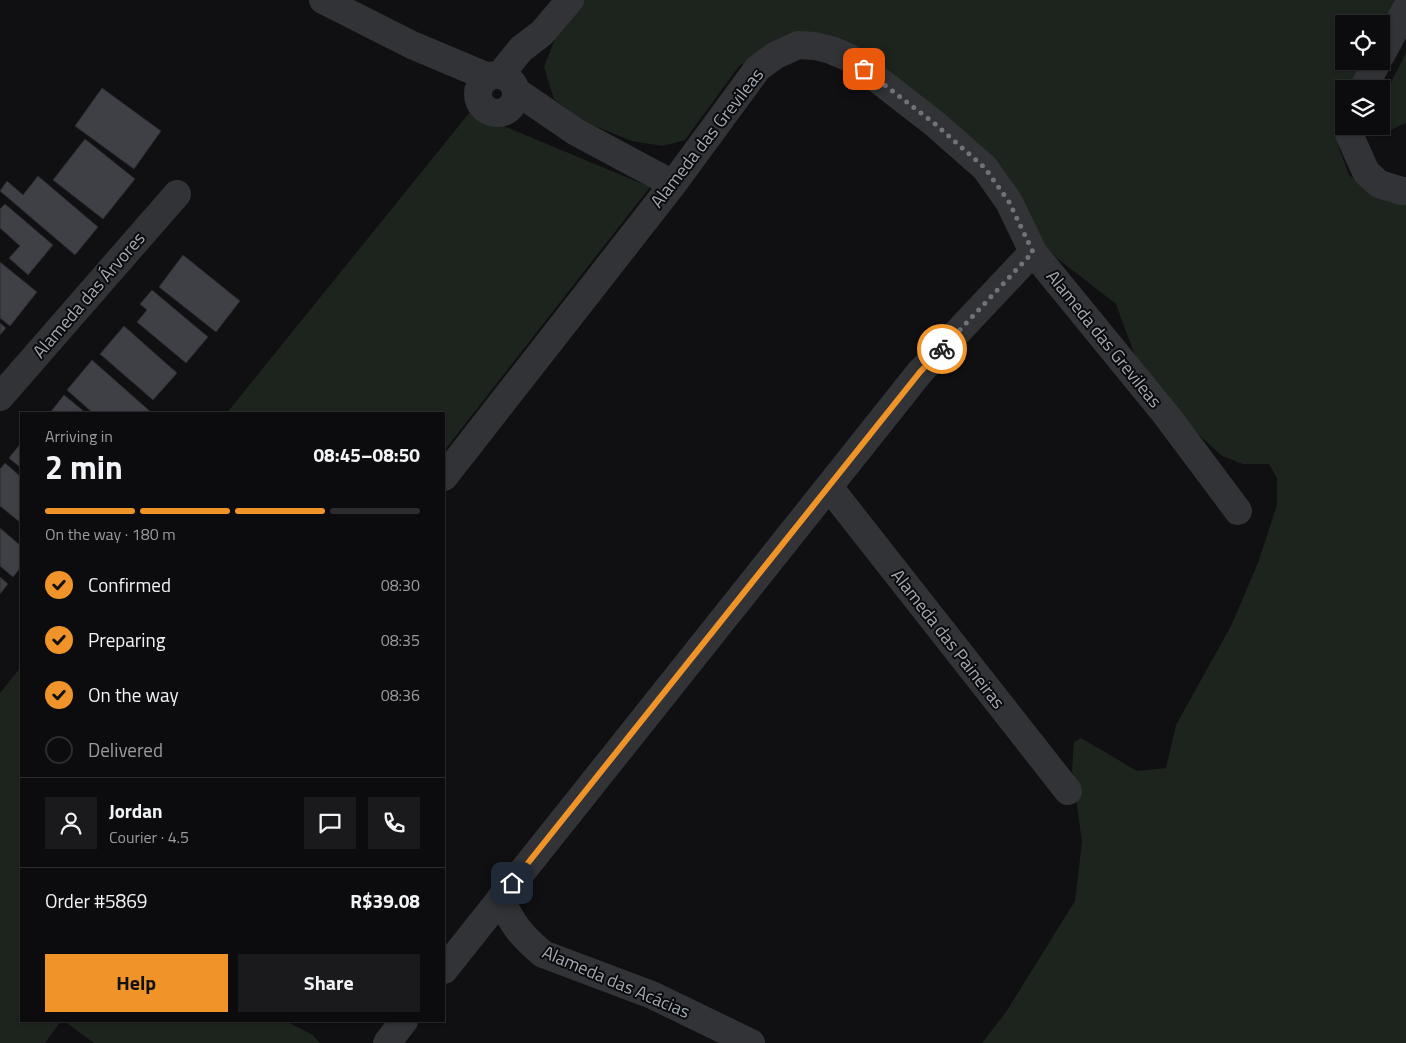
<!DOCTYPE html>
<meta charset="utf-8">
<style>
:root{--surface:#0c0c0e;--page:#1a1a1c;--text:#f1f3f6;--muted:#9a9b9e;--line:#2c2c2e;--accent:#f0942a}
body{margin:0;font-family:"Titillium Web",sans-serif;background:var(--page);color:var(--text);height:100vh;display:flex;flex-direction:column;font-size:19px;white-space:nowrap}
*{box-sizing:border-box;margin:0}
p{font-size:16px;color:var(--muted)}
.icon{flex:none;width:28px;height:28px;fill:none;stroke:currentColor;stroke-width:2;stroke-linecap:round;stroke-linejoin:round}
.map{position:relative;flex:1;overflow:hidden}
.panel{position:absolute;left:20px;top:412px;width:425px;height:610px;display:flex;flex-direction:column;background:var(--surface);border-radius:0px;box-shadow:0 1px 4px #0004,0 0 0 1px var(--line)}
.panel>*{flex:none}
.tools{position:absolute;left:1335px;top:15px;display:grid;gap:10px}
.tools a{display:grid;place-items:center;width:55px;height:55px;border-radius:0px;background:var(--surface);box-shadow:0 1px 4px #0004,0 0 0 1px var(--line);font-size:25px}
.pin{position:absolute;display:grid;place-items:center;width:42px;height:42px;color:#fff;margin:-21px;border-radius:10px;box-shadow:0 2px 8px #0006}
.courier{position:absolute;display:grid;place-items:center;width:50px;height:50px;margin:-25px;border:4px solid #f0942a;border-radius:50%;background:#fff;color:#222;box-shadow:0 1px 6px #0007}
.overview em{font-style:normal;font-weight:700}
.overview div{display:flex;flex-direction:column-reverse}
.overview{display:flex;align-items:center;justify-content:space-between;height:85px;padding:0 25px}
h1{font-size:32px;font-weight:700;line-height:38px}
.bar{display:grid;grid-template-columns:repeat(4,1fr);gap:8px 5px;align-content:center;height:60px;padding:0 25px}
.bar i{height:6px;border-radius:4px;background:var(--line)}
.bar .active{background:var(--accent)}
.bar p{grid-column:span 4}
.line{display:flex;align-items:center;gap:12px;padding:0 25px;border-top:1px solid var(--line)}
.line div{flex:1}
.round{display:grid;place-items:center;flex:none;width:52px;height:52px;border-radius:0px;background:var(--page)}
ol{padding:0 25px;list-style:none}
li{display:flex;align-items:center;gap:15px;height:55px}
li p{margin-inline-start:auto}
li .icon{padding:5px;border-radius:50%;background:var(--accent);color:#111;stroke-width:4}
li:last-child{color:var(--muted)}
li i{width:28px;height:28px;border:2px solid var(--line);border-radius:50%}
.action{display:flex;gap:10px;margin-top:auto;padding:10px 25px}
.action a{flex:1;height:58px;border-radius:0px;background:var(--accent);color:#111;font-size:20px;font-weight:700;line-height:58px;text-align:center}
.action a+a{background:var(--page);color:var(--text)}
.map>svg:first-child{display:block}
</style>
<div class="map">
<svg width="1406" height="1043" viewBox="0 0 1406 1043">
<rect width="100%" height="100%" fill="#101012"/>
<path fill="#1d241d" d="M577 0H1406L1381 48V24H1344V61H1372L1356 89H1344V113L1339 122 1338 145 1349 175 1381 199 1406 201V1043H982L1006 1012 1075 901 1082 842 1072 770 1074 742 1081 738 1137 771 1166 768 1176 725 1231 626 1258 563 1277 505V478L1269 464H1243L1222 456 1174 412 1138 364 1116 304 1058 259 1017 218 919 98 800 44 756 56 739 66 685 140 663 146 632 141 582 121 554 99 544 67 564 16Z
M1406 53V123L1378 136 1376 126H1381V102Z
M470 112 650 187 444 451V414H226Z
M21 667V1021H61L45 1043H0V693Z
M64 1021H285L313 1035 320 1043H94Z"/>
<path fill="#3f4045" stroke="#2a2b2e" d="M102 88 161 131 134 169 75 126Z
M85 139 135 179 103 219 53 180Z
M38 176 98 227 75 255 0 191 7 181 23 195Z
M5 204 53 245 28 275 9 258 20 246 0 228V209Z
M183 255 240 301 216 332 159 287Z
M0 262 37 292 10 326 0 318Z
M152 290 208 337 186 363 137 322 147 310 140 304Z
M0 323 6 328 0 335Z
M124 326 177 373 153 400 100 354Z
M92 360 153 414H94L67 390Z
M64 395 87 414H49Z
M21 443V468L9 458Z
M5 463 21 477V523L0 506V469Z
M0 528 21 546V567L13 577 0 566Z
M0 577 8 584 0 594Z"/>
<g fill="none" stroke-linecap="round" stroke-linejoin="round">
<path stroke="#313337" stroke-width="28" d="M323 0 412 45 488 77
M1381 55 1406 9
M500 75 521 49 542 33 570 0
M478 94a19 19 0 1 1 38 0a19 19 0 1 1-38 0Z
M1363 89 1378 61
M516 91 576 132 673 184
M1350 126 1349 134 1366 172 1379 184 1402 191H1406
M0 397 177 194
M444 477 673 184 758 68 776 55 798 45 815 46 831 50 850 58 935 124 985 168 1009 202 1033 252 1167 416 1238 511
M829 487 1068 791
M500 899C513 924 520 935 543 954L652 995 751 1043
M444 970 920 372 1033 252
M387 1043 404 1021"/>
</g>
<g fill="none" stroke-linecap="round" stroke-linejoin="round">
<path stroke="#6e737a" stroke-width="5" stroke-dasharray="0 9" d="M864 69 935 124 985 168 1009 202 1033 252 942 349"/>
<path stroke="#f0942a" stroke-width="6" d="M512 883 920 372 942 349"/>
</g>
<g text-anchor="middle" stroke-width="4" stroke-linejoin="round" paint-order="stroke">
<g font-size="18" fill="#a1a9b2" stroke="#0b0b0d">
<text transform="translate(707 138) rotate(-52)" y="6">Alameda das Grevileas</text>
<text transform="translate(89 295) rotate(-49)" y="6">Alameda das Árvores</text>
<text transform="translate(1104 339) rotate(51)" y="6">Alameda das Grevileas</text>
<text transform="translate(948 639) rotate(52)" y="6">Alameda das Paineiras</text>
<text transform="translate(616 982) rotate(23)" y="6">Alameda das Acácias</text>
</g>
</g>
</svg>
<div class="tools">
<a><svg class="icon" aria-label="locate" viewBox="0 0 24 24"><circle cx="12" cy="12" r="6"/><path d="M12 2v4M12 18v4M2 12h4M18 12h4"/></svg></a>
<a><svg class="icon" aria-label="layers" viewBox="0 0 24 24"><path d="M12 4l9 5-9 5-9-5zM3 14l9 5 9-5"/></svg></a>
</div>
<div class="pin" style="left:864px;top:69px;background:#ea580c"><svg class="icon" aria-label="bag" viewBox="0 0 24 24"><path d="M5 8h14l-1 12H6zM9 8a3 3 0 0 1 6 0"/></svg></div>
<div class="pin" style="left:512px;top:883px;background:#1f2937"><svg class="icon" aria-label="home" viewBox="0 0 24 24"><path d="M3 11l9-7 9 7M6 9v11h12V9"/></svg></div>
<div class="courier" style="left:942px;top:349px"><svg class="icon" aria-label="bike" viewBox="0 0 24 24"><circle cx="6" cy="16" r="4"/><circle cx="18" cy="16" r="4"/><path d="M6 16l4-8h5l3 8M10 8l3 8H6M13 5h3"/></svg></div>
<section class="panel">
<div class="overview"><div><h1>2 min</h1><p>Arriving in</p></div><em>08:45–08:50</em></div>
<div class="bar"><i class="active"></i><i class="active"></i><i class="active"></i><i></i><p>On the way · 180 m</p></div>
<ol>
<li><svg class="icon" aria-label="check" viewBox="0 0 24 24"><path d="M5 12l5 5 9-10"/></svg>Confirmed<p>08:30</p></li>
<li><svg class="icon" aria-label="check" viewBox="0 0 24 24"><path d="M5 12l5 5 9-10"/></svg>Preparing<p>08:35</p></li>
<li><svg class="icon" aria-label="check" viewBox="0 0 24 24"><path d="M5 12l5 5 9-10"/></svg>On the way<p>08:36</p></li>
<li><i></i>Delivered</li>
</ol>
<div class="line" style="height:90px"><a class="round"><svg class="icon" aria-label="person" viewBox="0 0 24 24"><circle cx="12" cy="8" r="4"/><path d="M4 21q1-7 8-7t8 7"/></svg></a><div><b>Jordan</b><p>Courier · 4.5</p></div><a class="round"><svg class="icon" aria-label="chat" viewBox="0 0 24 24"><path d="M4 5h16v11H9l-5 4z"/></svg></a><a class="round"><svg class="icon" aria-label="phone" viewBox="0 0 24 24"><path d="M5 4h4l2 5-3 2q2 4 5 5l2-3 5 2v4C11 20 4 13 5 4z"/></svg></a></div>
<div class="line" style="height:65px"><div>Order #5869</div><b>R$39.08</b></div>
<div class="action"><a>Help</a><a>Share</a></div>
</section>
</div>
